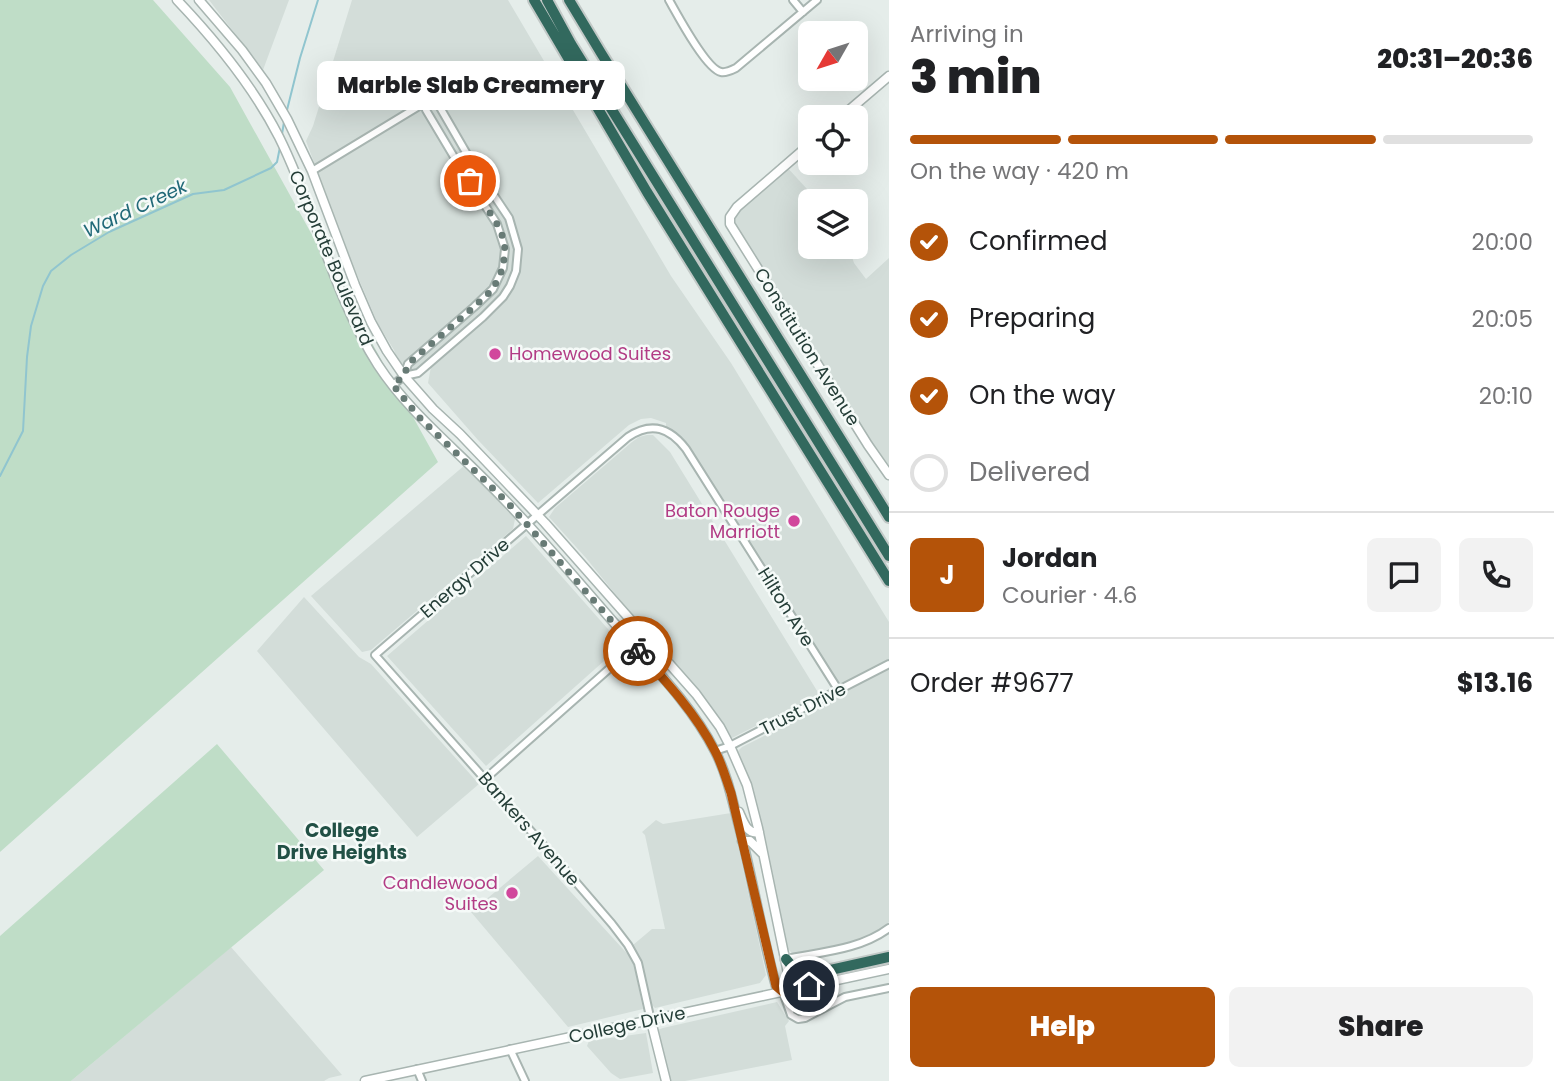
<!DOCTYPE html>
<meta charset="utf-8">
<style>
:root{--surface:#fff;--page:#f2f2f2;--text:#202124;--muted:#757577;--line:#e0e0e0;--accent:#b45309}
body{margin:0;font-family:Poppins,sans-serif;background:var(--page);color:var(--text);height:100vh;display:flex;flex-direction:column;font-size:26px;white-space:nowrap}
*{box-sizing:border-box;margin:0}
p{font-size:23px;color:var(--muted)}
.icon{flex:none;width:38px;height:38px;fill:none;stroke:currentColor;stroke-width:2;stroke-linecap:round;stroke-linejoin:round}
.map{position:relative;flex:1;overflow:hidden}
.drawer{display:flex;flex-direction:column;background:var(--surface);width:665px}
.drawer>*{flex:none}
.needle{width:46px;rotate:231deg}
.fabs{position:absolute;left:798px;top:21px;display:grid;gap:14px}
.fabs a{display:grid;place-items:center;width:70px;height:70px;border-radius:10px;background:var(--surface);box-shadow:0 7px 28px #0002;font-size:35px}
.pin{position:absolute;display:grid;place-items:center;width:60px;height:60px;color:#fff;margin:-30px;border:4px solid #fff;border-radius:50%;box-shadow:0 2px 7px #0007}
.courier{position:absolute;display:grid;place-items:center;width:70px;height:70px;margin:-35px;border:5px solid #b45309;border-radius:50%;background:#fff;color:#222;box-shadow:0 2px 9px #0007}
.bubble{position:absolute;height:49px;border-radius:10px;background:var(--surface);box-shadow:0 7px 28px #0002;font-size:23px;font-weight:800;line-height:49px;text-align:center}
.overview em{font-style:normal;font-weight:800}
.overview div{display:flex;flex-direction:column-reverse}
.overview{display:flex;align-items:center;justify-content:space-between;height:119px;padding:0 21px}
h1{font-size:46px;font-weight:800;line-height:52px}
.bar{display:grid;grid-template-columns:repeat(4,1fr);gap:10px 7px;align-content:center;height:84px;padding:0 21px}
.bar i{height:9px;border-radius:5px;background:var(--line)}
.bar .current{background:var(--accent)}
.bar p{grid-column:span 4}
.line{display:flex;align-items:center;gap:18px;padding:0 21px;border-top:2px solid var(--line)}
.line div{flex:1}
.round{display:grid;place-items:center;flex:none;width:74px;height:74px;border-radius:10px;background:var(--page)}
ol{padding:0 21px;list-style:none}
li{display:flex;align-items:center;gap:21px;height:77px}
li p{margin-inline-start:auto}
li .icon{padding:7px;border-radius:50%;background:var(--accent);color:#fff;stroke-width:4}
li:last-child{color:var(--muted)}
li i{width:38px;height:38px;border:4px solid var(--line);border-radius:50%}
.cta{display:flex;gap:14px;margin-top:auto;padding:14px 21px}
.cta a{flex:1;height:80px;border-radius:10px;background:var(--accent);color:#fff;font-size:28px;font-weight:800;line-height:80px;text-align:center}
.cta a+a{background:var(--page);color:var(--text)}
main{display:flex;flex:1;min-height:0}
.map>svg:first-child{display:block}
</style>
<main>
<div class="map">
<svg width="889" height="1081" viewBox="0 0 889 1081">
<rect width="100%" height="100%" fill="#e5edea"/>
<path fill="#d3ddd9" d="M209 0H289L263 70Z
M352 0H508L671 276 731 363 889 622V664L839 691 686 449 666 430V423L651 418 641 419 629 425 538 503 478 440 428 383 432 361 412 378 397 359 394 350 378 324 352 263 306 141 313 126Z
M785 165 818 201H810V247H849L854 263 866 279 889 258V473L730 224 733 212Z
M647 435H653L670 452 819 694 732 738 586 558 549 517 555 508 632 442 639 437Z
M465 465 504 507 509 510 515 519 513 529 371 650 362 652 311 596Z
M526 536 622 645 486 766 387 656Z
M304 597 359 657 371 664 479 784 417 837 257 651Z
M889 667V922L882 930 864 939 794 955 787 948 738 751 742 747 778 729Z
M731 813 766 975 760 983 655 1008 651 1004 642 963 633 945 652 929H665L645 835 642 832 656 820 663 824Z
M538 856 633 960 643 1009 568 1027 471 912Z
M231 947 342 1075 329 1078 324 1081H71Z
M777 1002 789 1021 785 1026 792 1060 685 1081H671L657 1030 663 1028Z
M646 1033 653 1073 620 1079 611 1073 587 1046 589 1041Z"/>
<path fill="#bfddc7" d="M0 0H153L230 87 438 462 0 852Z
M217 744 324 870 71 1081H0V936Z"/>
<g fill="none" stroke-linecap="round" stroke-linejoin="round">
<path stroke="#90c5cf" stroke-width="2" d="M287 110 300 58 318 0
M282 134 284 122
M0 476 23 431 27 357 31 326 43 286 51 271 71 255 109 232 193 194 224 190 271 168 277 162 280 147"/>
<defs>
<path id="minor" d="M669 0C677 14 706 69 721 72 726 73 732 70 736 68L817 0
M793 0 803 12
M312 171 429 100
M404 376 408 364 474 307 493 289 503 268 505 249 497 224 460 167 426 110 429 100
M393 385 404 376 418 373 483 317 503 297 510 286 516 271 518 249 509 218 471 161 438 104 429 100
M715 751 730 746 889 664
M485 779 646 636
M786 959C820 952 860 950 889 928
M783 992 791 1015 798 1019 805 1018 845 997 889 988
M651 1021 638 963 628 945 612 924 575 881 375 655 628 437C652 421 670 428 686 449L839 691
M510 1049 525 1081
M417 1069 422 1081"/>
<path id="tertiary" d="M177 0C216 41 253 86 279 137 316 211 333 295 378 365 406 408 446 441 482 477 530 524 573 576 617 626 652 666 691 704 715 751 728 776 733 804 740 830 753 882 762 935 776 986L783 992
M199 0 242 50 266 83 287 119 312 171 355 285 371 322 387 351 404 376 433 409 460 434 545 523 696 694 720 727 730 746 747 785 758 828 790 983 783 992
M841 117 889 76
M810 144 737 207 730 217V224L868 445 889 475
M739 812C743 821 747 835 759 832
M742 841H750L762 853
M651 1021 666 1081
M365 1081 889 969"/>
<path id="motorway" d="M534 0 647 192 889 581
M547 0 571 44 889 556
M569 0 601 53 889 517
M786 959 796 971 808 975 889 957"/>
</defs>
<use href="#minor" stroke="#a8b5b1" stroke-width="10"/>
<use href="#tertiary" stroke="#a8b5b1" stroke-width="11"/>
<use href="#motorway" stroke="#c2c9c7" stroke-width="14"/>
<use href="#minor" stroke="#fff" stroke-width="6"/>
<use href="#tertiary" stroke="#fff" stroke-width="8"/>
<use href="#motorway" stroke="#32695e" stroke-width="10"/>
</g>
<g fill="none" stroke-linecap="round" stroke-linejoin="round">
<path stroke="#687b76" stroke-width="7" stroke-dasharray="0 12.6" d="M470 181 497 224 502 235 505 249 503 268 493 289 474 307 408 364 404 376 393 385 419 417 509 504 638 651"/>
<path stroke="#b45309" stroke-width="9" d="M638 651C667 682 696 714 715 751 722 764 726 779 731 793L776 986 783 992 809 986"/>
</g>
<g fill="#d1479c" stroke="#f5faf8" stroke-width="2.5">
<circle cx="495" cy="354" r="7"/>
<circle cx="794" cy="521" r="7"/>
<circle cx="512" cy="893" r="7"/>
</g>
<g text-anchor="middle" stroke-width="5" stroke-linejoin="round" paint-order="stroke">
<g font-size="18" fill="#253e38" stroke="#f5faf8">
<text transform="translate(331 258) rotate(67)" y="6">Corporate Boulevard</text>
<text transform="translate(807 347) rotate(58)" y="6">Constitution Avenue</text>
<text transform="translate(465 578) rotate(-41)" y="6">Energy Drive</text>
<text transform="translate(786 607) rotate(58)" y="6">Hilton Ave</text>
<text transform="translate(803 709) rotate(-27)" y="6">Trust Drive</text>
<text transform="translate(529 829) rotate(49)" y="6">Bankers Avenue</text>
<text transform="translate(627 1025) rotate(-12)" y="6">College Drive</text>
</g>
<g font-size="18" fill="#b23c85" stroke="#f5faf8" text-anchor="end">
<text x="509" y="360" text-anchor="start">Homewood Suites</text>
<text x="780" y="517">Baton Rouge<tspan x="780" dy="21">Marriott</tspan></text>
<text x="498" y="889">Candlewood<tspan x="498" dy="21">Suites</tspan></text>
</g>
<g font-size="19" font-style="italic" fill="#216978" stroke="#f5faf8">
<text transform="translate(135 208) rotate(-25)" y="7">Ward Creek</text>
</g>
<g font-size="19" font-weight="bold" fill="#215045" stroke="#f5faf8">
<text x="342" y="837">College<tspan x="342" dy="22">Drive Heights</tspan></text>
</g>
</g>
</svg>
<div class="fabs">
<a><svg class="needle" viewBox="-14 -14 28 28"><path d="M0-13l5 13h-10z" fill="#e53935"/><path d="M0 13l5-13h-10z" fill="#757577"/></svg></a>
<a><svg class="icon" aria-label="locate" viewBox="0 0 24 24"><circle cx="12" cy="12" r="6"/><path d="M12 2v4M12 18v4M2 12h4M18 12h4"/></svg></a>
<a><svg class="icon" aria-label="layers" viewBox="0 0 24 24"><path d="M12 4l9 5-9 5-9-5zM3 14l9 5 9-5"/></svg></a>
</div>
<div class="pin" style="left:470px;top:181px;background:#ea580c"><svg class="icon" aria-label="bag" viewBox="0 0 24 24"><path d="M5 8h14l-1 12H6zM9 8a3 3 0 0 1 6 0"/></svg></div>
<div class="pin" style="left:809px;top:986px;background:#1f2937"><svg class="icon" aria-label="home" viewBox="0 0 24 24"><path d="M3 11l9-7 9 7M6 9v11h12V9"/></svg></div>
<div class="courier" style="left:638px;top:651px"><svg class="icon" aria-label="bike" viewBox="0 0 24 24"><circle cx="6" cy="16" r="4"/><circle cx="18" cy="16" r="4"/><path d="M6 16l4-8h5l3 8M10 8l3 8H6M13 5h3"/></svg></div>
<div class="bubble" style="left:317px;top:61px;width:308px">Marble Slab Creamery</div>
</div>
<section class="drawer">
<div class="overview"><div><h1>3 min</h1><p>Arriving in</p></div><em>20:31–20:36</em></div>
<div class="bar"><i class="current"></i><i class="current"></i><i class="current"></i><i></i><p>On the way · 420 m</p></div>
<ol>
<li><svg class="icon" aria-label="check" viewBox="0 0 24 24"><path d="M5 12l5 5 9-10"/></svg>Confirmed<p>20:00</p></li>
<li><svg class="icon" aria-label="check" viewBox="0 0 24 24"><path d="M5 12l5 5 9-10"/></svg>Preparing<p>20:05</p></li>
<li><svg class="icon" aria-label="check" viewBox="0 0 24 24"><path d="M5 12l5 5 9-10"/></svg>On the way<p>20:10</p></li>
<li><i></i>Delivered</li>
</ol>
<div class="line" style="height:126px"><b class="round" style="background:var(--accent);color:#fff">J</b><div><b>Jordan</b><p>Courier · 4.6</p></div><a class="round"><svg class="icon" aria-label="chat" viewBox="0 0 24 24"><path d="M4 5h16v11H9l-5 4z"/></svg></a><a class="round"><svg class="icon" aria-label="phone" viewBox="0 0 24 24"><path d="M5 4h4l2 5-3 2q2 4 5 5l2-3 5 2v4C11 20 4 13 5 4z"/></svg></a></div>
<div class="line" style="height:91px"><div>Order #9677</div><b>$13.16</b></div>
<div class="cta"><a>Help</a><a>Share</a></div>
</section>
</main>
